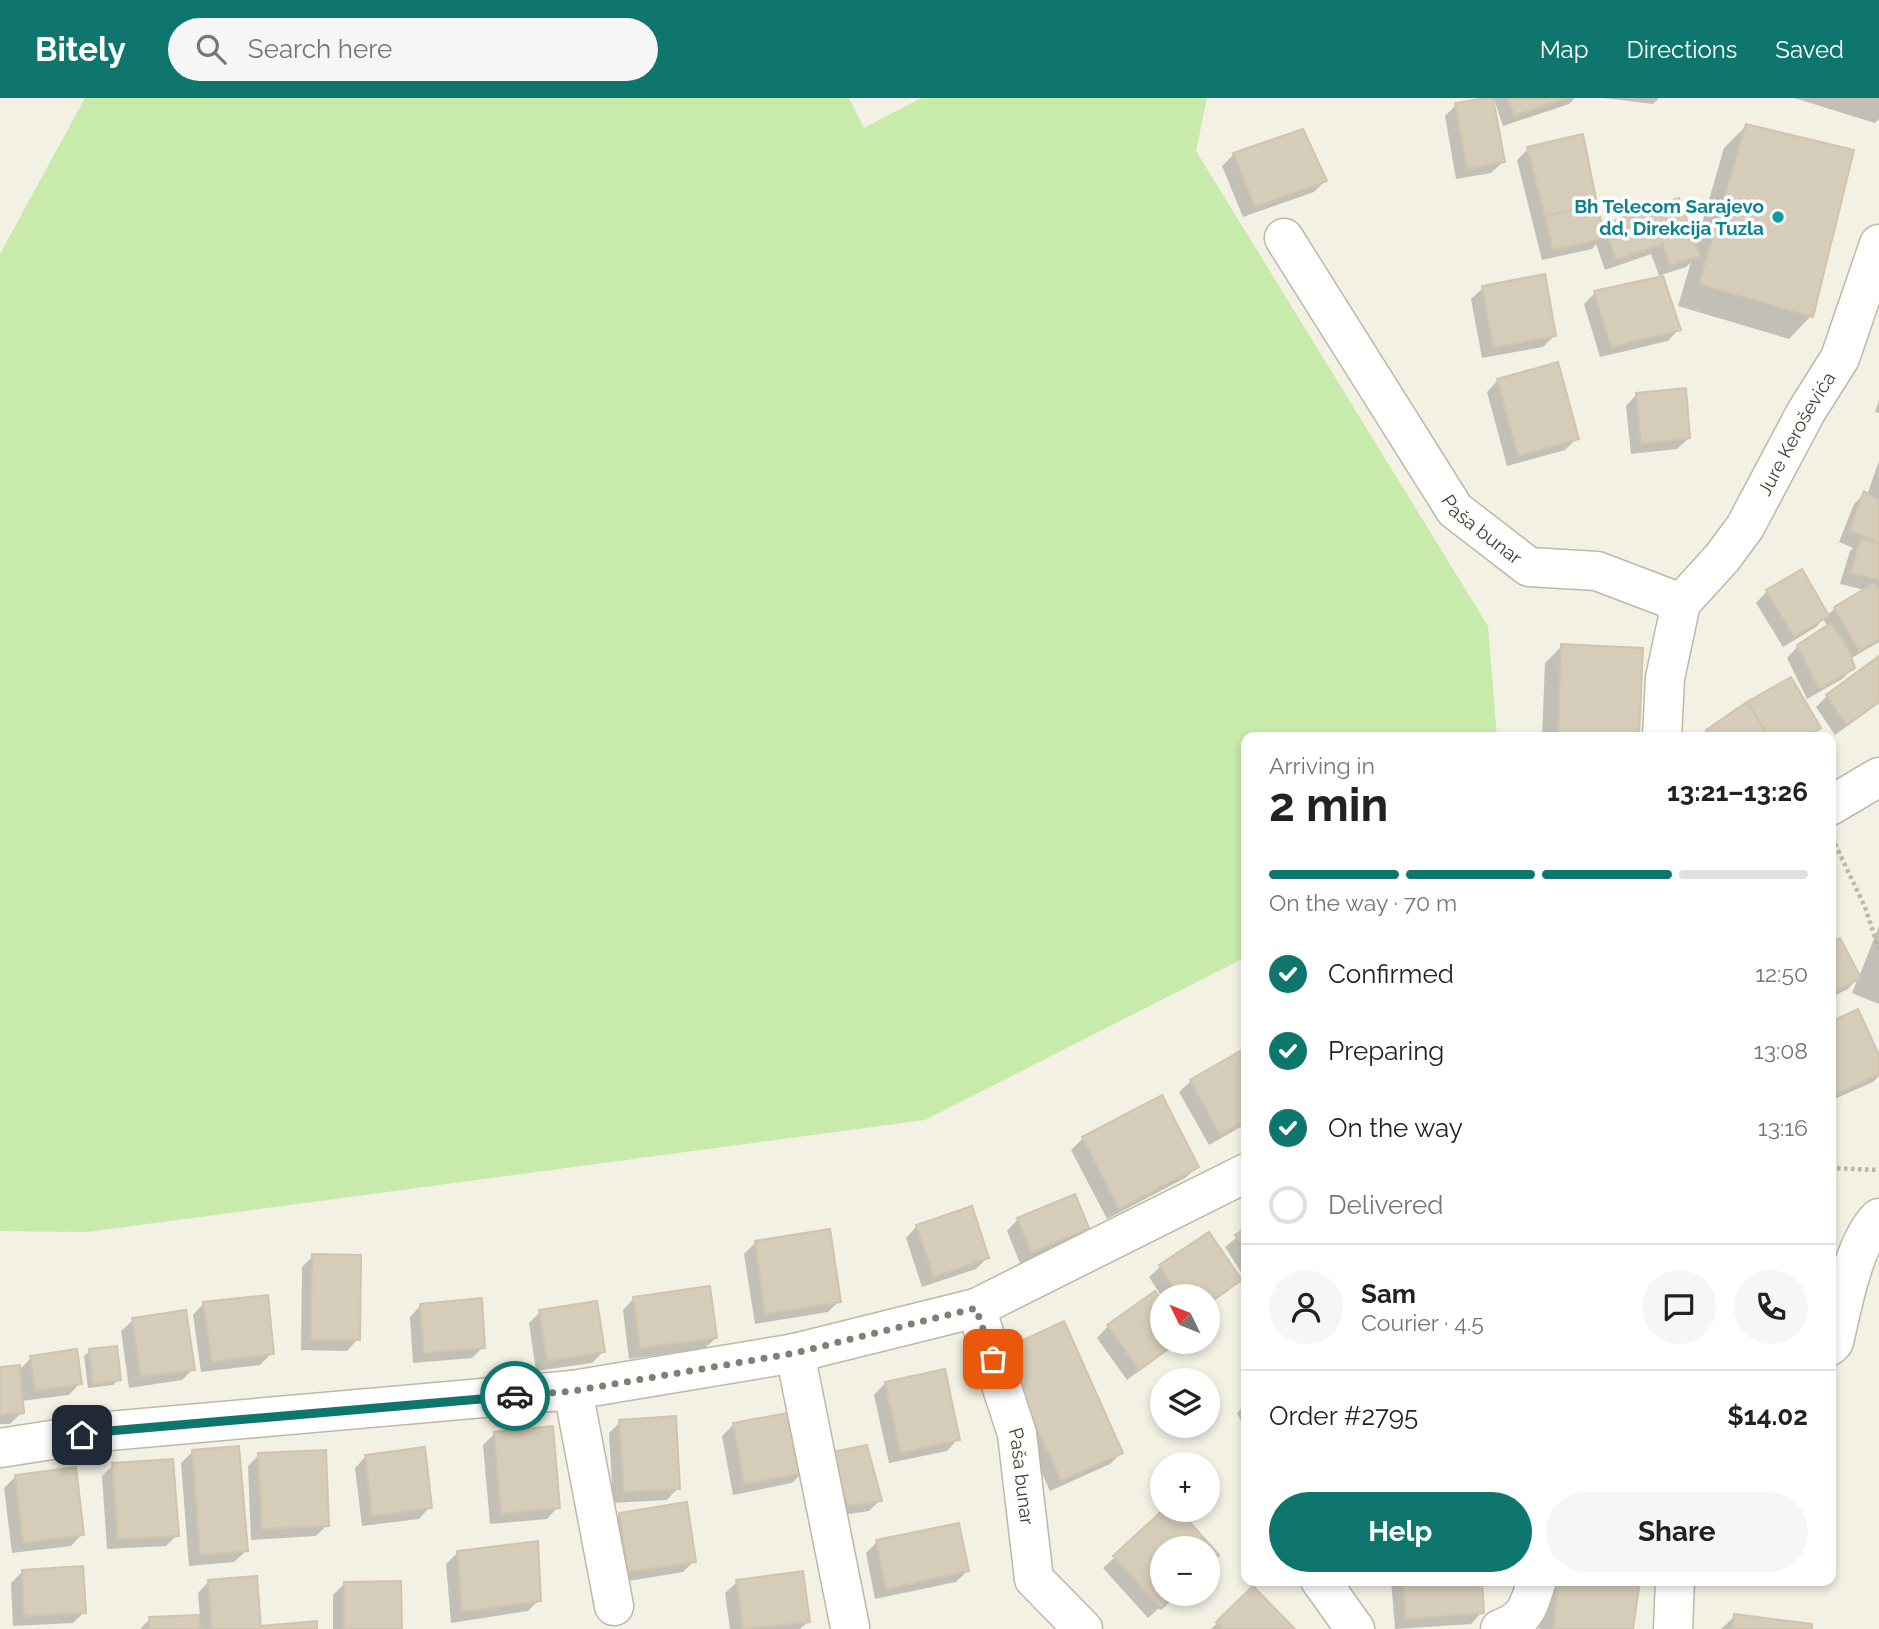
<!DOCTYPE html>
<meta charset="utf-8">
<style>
:root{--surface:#fff;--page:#f6f6f6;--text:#222;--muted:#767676;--line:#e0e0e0;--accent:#0f766e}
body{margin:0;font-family:Raleway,sans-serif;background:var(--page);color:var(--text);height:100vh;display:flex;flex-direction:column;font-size:26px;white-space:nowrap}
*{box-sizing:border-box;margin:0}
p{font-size:23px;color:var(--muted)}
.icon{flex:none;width:38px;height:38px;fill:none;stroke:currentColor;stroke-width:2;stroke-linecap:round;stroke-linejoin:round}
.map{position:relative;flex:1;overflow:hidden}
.panel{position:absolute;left:1241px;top:634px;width:595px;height:854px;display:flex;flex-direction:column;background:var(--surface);border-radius:14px;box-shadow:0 4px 10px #0003}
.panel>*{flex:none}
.needle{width:46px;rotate:313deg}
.fabs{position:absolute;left:1150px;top:1186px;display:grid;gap:14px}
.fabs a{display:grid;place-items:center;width:70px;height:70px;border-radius:50%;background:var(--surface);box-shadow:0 4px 10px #0003;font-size:35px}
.pin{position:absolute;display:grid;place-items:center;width:60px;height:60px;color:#fff;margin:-30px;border-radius:14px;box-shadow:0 4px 10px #0006}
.courier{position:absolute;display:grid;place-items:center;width:70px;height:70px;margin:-35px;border:5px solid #0f766e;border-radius:50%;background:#fff;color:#222;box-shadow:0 2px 9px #0007}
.overview em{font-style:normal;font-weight:700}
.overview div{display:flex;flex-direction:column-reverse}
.overview{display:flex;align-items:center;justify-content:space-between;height:119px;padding:0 28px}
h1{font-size:46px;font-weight:700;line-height:52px}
.bar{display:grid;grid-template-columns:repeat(4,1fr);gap:10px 7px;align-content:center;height:84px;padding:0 28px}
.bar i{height:9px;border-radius:5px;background:var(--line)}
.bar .active{background:var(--accent)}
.bar p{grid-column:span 4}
.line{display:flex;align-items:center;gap:18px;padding:0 28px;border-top:2px solid var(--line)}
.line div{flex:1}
.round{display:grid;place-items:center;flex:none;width:74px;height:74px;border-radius:37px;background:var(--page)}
ol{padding:0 28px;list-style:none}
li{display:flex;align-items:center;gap:21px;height:77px}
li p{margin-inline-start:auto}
li .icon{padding:7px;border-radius:50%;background:var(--accent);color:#fff;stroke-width:4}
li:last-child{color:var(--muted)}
li i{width:38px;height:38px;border:4px solid var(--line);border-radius:50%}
.cta{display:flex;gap:14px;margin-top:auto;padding:14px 28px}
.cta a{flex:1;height:80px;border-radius:42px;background:var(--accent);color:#fff;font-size:28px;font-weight:700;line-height:80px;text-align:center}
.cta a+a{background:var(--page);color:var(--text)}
header{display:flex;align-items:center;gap:42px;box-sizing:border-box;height:98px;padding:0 35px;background:var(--accent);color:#fff}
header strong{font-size:33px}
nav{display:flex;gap:38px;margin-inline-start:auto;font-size:24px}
.search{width:490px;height:63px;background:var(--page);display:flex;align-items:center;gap:18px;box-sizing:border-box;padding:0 24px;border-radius:38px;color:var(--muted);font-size:26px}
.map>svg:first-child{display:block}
</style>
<header>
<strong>Bitely</strong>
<div class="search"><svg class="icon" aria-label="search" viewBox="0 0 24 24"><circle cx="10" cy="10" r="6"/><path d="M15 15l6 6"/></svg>Search here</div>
<nav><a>Map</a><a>Directions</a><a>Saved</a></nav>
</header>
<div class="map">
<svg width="1879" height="1531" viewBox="0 0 1879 1531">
<rect width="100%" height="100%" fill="#f3f0e4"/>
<path fill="#c8eaaa" d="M85 0H849L864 30 921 0H1207L1196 53 1488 528 1497 639H1246V859L925 1022 87 1134 0 1133V156Z"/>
<path fill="#0003" d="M1493 0H1575L1569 6 1503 28 1494 1 1491 2 1503 64 1491 75 1456 81 1445 18 1456 7Z
M1603 0H1659L1653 6Z
M1794 0H1879V21L1875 25Z
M1746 28 1811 218 1789 241 1678 208 1691 164 1686 169 1661 177 1679 231 1668 243 1600 259 1584 206 1595 195 1660 180 1651 156 1605 172 1596 146 1592 151 1542 162 1517 62 1528 51 1601 131 1605 128 1695 150 1724 50Z
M1234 56 1325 83 1314 94 1243 119 1222 68Z
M1483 190 1554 238 1543 249 1482 260 1471 201Z
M1498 282 1577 340 1565 352 1507 368 1487 294Z
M1637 296 1689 340 1677 351 1631 356 1626 308Z
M1879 302V315L1875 314Z
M1879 363V544L1850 561 1853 570 1842 581 1807 601 1787 560 1798 548 1828 529 1823 521 1816 529 1783 549 1756 505 1767 493 1827 518 1835 510 1865 492 1840 486 1850 453 1853 450 1839 444 1854 406 1865 395 1867 397Z
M1562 548 1637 639H1542L1545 565Z
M1879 560V605L1835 637 1816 609 1827 598Z
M1791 582 1819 630 1811 639H1702Z
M1879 828V906L1852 895 1858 880 1848 891 1830 900V847L1859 879Z
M1830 926 1879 961V978L1873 984 1830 1003Z
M1246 958V1026L1209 1047 1179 994 1191 983Z
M1162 1000 1197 1069 1185 1080 1107 1121 1071 1052 1083 1040Z
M1018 1121 1087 1130 1076 1141 1020 1165 1007 1133Z
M917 1128 987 1160 976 1171 922 1189 906 1140Z
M1246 1132V1182L1225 1149Z
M755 1145 839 1203 828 1214 755 1226 744 1156Z
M313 1158 358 1241 347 1253 301 1252 302 1169Z
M1161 1168 1239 1182 1228 1193 1208 1207V1199H1162L1149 1179Z
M634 1200 716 1240 704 1251 629 1261 623 1212Z
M204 1205 272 1255 260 1267 201 1274 193 1217Z
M1162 1205V1244H1178L1127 1282 1097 1240 1108 1228Z
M421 1207 483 1249 472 1260 413 1265 410 1219Z
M540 1214 603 1254 592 1265 536 1273 529 1225Z
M133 1222 193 1271 182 1282 129 1290 121 1233Z
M90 1253 119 1281 113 1287 88 1290 84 1258Z
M31 1260 80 1285 69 1297 21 1303 22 1314 10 1326H0V1270L19 1272Z
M992 1265 1121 1355 1110 1366 1050 1393Z
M885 1285 958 1341 947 1353 889 1365 874 1297Z
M1246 1305V1333L1237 1315Z
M620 1324 678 1390 667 1402 613 1405 609 1335Z
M733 1327 803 1374 792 1385 733 1397 722 1338Z
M495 1335 558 1409 547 1421 490 1426 483 1347Z
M192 1354 246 1453 234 1464 189 1468 181 1365Z
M259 1357 327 1427 316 1438 251 1442 248 1368Z
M366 1358 430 1409 419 1421 362 1428 355 1370Z
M113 1367 177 1437 166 1448 107 1451 102 1378Z
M821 1367 880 1402 869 1413 836 1418Z
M16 1378 82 1436 71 1448 12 1455 4 1390Z
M1166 1412 1217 1457 1208 1466V1451H1162V1496H1175L1148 1520 1103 1470Z
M620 1416 694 1463 683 1474 617 1485 608 1428Z
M877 1444 968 1472 956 1484 875 1501 866 1455Z
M458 1454 539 1502 528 1513 451 1525 446 1466Z
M23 1473 84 1514 73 1525 13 1528 11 1485Z
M1391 1482H1480L1482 1514 1471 1526 1395 1531Z
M1548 1482H1638L1632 1531H1539L1545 1486Z
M1732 1482H1785L1779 1488Z
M209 1483 259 1530 315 1525V1531H140L150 1521 200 1519 198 1495Z
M737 1484 808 1524 800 1531H730L725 1495Z
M344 1486 400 1531H333V1497Z
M1735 1518 1810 1531H1721Z
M1217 1525 1292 1531H1211Z"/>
<path fill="#d5ccb9" stroke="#d0c5ac" stroke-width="2" d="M1486 0H1493L1505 64 1467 71 1455 5Z
M1508 0H1567L1514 18Z
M1746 26 1854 52 1813 219 1699 186Z
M1303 31 1327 83 1255 109 1233 55Z
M1583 36 1597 106 1545 118 1527 49Z
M1679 100 1700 158 1670 168 1663 146 1616 162 1604 126Z
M1597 106 1605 140 1553 152 1545 118Z
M1545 176 1556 238 1493 250 1482 188Z
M1663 178 1681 232 1611 249 1594 193Z
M1558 264 1579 341 1518 358 1497 281Z
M1686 290 1690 340 1641 346 1636 295Z
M1864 393 1879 402V444L1849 433Z
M1861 440 1879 446V482L1850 475Z
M1802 471 1829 518 1794 539 1766 492Z
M1874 485 1879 492V541L1859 553 1834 509Z
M1831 525 1849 552 1855 570 1819 591 1797 547Z
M1561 546 1643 550 1639 639H1558Z
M1879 558V604L1847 627 1826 597Z
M1791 579 1821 630 1807 639H1769L1747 604Z
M1747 604 1769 639H1710L1706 632Z
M1840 840 1861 880 1830 896V845Z
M1858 911 1879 957V976L1830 999V924Z
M1244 951 1246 955V1022L1220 1037 1190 982Z
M1162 997 1199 1069 1119 1111 1082 1039Z
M1075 1096 1089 1130 1031 1155 1017 1120Z
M972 1108 989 1160 934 1179 916 1127Z
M1246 1130V1153L1235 1137Z
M830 1131 841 1204 765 1216 755 1143Z
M1209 1134 1242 1182 1208 1205V1199H1180L1159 1167Z
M312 1156 361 1157 360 1242H311Z
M710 1188 717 1240 640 1250 633 1199Z
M1155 1193 1162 1202V1244H1178L1139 1272 1107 1227Z
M268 1197 274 1256 212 1264 203 1204Z
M482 1200 485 1250 424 1255 420 1206Z
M597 1203 605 1254 547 1263 539 1212Z
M186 1212 195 1272 140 1279 132 1220Z
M1064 1223 1123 1355 1061 1383 1002 1252Z
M117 1248 121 1282 93 1286 89 1251Z
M77 1251 82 1286 35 1293 30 1258Z
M20 1267 24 1315 0 1317V1269Z
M945 1271 960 1342 900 1355 885 1284Z
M793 1314 805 1375 744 1386 733 1325Z
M676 1318 680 1391 624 1394 619 1322Z
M553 1328 560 1410 501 1416 494 1334Z
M867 1347 882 1403 847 1408 832 1354Z
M239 1348 248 1453 200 1457 192 1352Z
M425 1349 432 1410 372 1418 365 1357Z
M326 1352 329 1428 262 1431 258 1355Z
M173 1361 179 1438 118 1441 112 1365Z
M76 1369 84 1437 23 1445 15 1377Z
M687 1404 696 1464 628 1474 619 1415Z
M1163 1412H1179L1219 1457 1208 1468V1451H1162V1496H1176L1161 1511 1113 1458Z
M959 1425 969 1473 886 1491 876 1442Z
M538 1443 541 1503 462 1514 457 1453Z
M83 1468 86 1515 24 1518 22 1472Z
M803 1473 810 1524 743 1531 736 1482Z
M257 1478 261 1531H212L208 1482Z
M1403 1482H1482L1484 1515 1406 1521Z
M1559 1482H1640L1633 1531H1553Z
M401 1483 402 1531H344V1484Z
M1253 1488 1295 1531H1223L1216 1524Z
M1734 1516 1812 1526V1531H1732Z
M199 1517 200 1531H150L149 1519Z
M317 1523V1531H261V1528Z"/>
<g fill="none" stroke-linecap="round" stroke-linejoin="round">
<defs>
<g id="minor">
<path id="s1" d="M1284 140 1455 412 1529 469 1597 473 1681 505 1665 580 1662 639"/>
<path id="s2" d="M1681 505 1722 460 1745 429 1806 314 1840 260 1879 146"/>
<path d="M1830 708 1879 679"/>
<path id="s3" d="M976 1210 1017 1336 1034 1481 1083 1531"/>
<path d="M1830 1248 1834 1244C1842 1210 1854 1143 1879 1120"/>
<path d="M795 1255 850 1529"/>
<path d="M573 1292 614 1508"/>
<path d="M0 1350 109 1333 573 1292 795 1255 976 1210 1246 1075"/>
<path d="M1320 1482 1355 1531"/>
<path d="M1500 1531C1528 1520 1528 1509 1537 1482"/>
<path d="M1673 1531 1675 1482"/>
</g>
</defs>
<use href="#minor" stroke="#bfb8a6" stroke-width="41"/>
<path stroke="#c1b697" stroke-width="4.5" stroke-dasharray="3.5 3.5" stroke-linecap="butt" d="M1835 746 1865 809 1879 852
M1830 1070 1879 1072"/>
<use href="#minor" stroke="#fff" stroke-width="38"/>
</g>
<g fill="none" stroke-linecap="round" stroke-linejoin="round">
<path stroke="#837e72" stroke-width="7" stroke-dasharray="0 12.6" d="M515 1298 573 1293 795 1255 976 1210 993 1261"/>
<path stroke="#0f766e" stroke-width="9" d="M82 1337 109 1333 515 1298"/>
</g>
<circle fill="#0f9aa8" stroke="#fff" stroke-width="2.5" cx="1778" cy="119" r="7"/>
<g text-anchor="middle" stroke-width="7" stroke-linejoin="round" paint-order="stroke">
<g font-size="19" font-weight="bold" fill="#0d838f" stroke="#fff" text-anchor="end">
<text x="1764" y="115">Bh Telecom Sarajevo<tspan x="1764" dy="22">dd, Direkcija Tuzla</tspan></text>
</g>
<g font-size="19" fill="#464034" stroke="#fff">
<text dy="7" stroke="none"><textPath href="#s2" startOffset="206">Jure Keroševića</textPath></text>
<text dy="7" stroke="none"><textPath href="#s1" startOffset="354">Paša bunar</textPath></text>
<text dy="7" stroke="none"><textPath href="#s3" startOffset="175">Paša bunar</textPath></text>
</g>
</g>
</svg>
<div class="fabs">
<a><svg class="needle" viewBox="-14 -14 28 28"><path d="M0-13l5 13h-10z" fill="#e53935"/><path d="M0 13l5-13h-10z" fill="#767676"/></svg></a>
<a><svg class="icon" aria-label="layers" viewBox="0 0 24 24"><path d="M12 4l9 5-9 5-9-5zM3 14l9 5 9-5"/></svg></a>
<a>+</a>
<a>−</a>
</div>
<div class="pin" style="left:993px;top:1261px;background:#ea580c"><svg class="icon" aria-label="bag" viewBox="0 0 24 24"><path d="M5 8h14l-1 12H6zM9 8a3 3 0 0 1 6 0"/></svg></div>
<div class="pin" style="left:82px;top:1337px;background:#1f2937"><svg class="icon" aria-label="home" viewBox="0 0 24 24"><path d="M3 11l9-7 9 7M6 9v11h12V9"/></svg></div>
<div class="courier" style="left:515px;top:1298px"><svg class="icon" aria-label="car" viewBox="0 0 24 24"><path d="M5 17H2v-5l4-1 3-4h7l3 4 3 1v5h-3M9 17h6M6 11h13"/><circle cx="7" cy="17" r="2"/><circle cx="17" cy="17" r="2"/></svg></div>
<section class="panel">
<div class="overview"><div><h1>2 min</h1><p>Arriving in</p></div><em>13:21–13:26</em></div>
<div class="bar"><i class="active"></i><i class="active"></i><i class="active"></i><i></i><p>On the way · 70 m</p></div>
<ol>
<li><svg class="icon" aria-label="check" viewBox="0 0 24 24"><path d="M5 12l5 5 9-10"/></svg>Confirmed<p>12:50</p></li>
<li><svg class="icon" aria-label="check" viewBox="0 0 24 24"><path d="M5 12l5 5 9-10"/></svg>Preparing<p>13:08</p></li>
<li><svg class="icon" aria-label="check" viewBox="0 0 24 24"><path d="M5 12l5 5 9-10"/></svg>On the way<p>13:16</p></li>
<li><i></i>Delivered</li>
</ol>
<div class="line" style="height:126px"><a class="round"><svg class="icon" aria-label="person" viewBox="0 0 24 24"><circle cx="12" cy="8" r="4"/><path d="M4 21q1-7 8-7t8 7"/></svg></a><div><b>Sam</b><p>Courier · 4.5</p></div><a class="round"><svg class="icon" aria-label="chat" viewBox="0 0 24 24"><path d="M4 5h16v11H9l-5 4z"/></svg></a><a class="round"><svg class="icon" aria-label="phone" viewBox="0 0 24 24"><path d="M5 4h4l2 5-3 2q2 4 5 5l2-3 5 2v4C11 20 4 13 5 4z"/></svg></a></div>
<div class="line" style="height:91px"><div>Order #2795</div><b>$14.02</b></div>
<div class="cta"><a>Help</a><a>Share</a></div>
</section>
</div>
